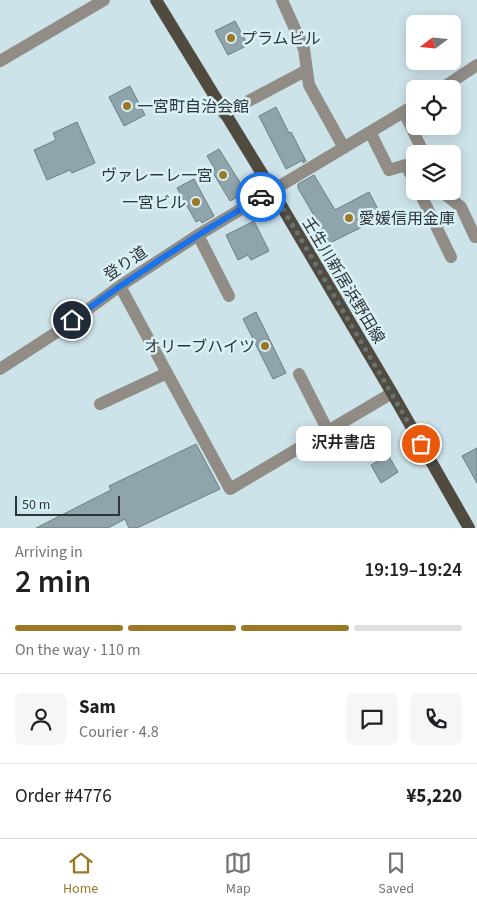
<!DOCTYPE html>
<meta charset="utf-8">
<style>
:root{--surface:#fff;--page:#f6f6f6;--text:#202124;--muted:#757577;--line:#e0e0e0;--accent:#9d7824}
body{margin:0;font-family:"Source Sans 3","Noto Sans JP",sans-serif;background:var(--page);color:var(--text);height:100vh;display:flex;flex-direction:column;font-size:19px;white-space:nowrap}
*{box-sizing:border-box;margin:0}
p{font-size:16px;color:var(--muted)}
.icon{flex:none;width:28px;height:28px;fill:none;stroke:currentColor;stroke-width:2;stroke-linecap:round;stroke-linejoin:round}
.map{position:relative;height:528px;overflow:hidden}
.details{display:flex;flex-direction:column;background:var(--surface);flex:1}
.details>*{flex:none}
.needle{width:32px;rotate:254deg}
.tools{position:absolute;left:406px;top:15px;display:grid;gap:10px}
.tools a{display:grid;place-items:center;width:55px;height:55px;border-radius:8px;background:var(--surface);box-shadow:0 2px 12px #0003;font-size:25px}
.scale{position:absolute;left:15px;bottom:12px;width:105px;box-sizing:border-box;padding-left:5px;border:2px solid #2d3538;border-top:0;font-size:14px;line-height:18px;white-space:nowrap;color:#2d3538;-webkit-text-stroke:4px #daf0f7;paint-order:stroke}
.pin{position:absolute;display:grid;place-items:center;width:42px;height:42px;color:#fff;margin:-21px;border:2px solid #fff;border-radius:50%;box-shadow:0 1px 5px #0007}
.courier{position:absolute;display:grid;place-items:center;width:50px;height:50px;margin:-25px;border:4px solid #1a73e8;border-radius:50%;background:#fff;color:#222;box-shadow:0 1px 6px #0007}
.bubble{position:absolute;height:35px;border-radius:8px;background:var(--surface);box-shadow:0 2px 12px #0003;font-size:16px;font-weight:600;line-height:35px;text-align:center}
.overview em{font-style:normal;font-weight:600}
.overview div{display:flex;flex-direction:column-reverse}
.overview{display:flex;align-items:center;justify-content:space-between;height:85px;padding:0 15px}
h1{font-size:32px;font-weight:600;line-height:38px}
.bar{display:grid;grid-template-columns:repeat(4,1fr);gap:8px 5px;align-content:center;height:60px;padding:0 15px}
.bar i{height:6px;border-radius:4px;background:var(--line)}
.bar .active{background:var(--accent)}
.bar p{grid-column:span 4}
.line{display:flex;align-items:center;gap:12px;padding:0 15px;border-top:1px solid var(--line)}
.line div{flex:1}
.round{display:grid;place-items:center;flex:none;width:52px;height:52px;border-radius:8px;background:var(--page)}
.tab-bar{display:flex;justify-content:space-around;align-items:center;height:70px;border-top:1px solid var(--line);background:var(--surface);font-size:14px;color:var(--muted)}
.tab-bar a{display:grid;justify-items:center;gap:2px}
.tab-bar .active{color:var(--accent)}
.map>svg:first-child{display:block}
</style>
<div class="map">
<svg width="477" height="528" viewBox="0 0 477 528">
<rect width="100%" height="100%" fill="#cde3ea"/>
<path fill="#90a5ab" stroke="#6b7e84" d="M235 21 248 45 228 55 215 31Z
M130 86 145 115 124 126 109 97Z
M276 107 289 133 291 132 306 161 303 163V160L286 169 259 116Z
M77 122 95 163 72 173 70 170 47 180 34 150 56 140 53 133Z
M219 149 246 192 230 201 212 171 215 169 207 156Z
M314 175 335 210 369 192 382 217 328 244 315 220 316 219 298 188V184Z
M194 179 214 216 202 223 200 220 196 222 177 188Z
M254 221 269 251 251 260 248 255 238 260 226 235Z
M256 312 286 373 273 379 243 319Z
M196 444 220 489 137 528H129L125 519 108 528H36L111 490 109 486Z
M477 448V483L462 456Z
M388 455 398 472 381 483 371 465Z"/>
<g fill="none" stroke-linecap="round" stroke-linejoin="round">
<path stroke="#918d86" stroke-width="12" d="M282 0 304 49 309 85 344 148
M0 61 104 0
M441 89 477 65
M404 112 424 154
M224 114 307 70
M370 132 389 170 406 165 415 183
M419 191 451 257
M441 191 461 207 475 237 477 235
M198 235 229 296
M120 286 167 373
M0 369 57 332 120 286 198 235 415 105
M299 374 328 431
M100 404 167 373 230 489 392 393"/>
<path stroke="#514b3f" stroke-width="12" d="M156 0 272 190 392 393 469 528"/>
</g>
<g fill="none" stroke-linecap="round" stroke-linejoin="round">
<path stroke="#657276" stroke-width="5" stroke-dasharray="0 9" d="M261 197 272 190 421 444"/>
<path stroke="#1a73e8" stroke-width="6" d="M72 320C133 276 196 235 261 197"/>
</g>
<g fill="#9d7824" stroke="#daf0f7" stroke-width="2">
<circle cx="231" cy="38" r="5"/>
<circle cx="127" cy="106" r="5"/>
<circle cx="223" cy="175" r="5"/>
<circle cx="196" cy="202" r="5"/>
<circle cx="349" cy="218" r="5"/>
<circle cx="265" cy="346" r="5"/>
</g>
<g text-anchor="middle" stroke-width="5" stroke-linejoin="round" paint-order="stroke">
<g font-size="16" fill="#2d3538" stroke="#daf0f7" text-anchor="start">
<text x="241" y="44">プラムビル</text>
<text x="137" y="112">一宮町自治会館</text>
<text x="213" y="181" text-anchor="end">ヴァレーレ一宮</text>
<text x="186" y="208" text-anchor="end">一宮ビル</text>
<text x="359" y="224">愛媛信用金庫</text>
<text x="255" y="352" text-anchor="end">オリーブハイツ</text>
</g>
<g font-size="16" fill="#2d3538" stroke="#daf0f7">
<text transform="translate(125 263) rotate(-34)" y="6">登り道</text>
<text transform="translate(344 280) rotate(59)" y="6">壬生川新居浜野田線</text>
</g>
</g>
</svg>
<div class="tools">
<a><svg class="needle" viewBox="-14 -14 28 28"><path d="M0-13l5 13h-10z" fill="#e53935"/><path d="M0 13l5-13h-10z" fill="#757577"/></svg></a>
<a><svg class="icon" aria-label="locate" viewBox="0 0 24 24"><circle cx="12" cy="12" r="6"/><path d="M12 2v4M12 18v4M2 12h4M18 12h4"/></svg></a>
<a><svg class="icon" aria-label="layers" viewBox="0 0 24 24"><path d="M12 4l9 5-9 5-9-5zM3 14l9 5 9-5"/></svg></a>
</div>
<div class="scale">50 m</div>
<div class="pin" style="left:421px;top:444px;background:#ea580c"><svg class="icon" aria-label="bag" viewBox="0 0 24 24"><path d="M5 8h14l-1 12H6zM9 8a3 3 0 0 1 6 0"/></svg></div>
<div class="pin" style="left:72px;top:320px;background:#1f2937"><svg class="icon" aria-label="home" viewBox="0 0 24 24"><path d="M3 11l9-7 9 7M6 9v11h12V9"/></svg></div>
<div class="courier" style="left:261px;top:197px"><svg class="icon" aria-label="car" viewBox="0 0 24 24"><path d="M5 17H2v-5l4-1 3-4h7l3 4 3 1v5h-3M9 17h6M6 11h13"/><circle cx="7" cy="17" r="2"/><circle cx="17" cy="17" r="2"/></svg></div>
<div class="bubble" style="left:296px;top:426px;width:95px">沢井書店</div>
</div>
<section class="details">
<div class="overview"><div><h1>2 min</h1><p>Arriving in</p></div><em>19:19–19:24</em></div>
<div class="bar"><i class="active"></i><i class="active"></i><i class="active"></i><i></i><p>On the way · 110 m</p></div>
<div class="line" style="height:90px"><a class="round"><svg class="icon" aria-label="person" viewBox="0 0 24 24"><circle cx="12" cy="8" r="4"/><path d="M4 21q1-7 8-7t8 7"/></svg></a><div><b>Sam</b><p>Courier · 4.8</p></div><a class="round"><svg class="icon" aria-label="chat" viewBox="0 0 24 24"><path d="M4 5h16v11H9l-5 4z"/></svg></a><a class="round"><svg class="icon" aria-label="phone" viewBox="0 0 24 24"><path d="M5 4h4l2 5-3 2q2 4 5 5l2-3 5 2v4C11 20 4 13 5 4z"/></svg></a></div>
<div class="line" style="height:65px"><div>Order #4776</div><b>¥5,220</b></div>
</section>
<nav class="tab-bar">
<a class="active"><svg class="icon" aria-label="home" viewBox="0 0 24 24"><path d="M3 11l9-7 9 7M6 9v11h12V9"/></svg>Home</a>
<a><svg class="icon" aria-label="map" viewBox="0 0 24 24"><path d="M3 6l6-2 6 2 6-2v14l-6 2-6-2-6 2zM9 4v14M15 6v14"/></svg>Map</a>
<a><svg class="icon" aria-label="saved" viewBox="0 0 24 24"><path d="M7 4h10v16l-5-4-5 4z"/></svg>Saved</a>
</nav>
